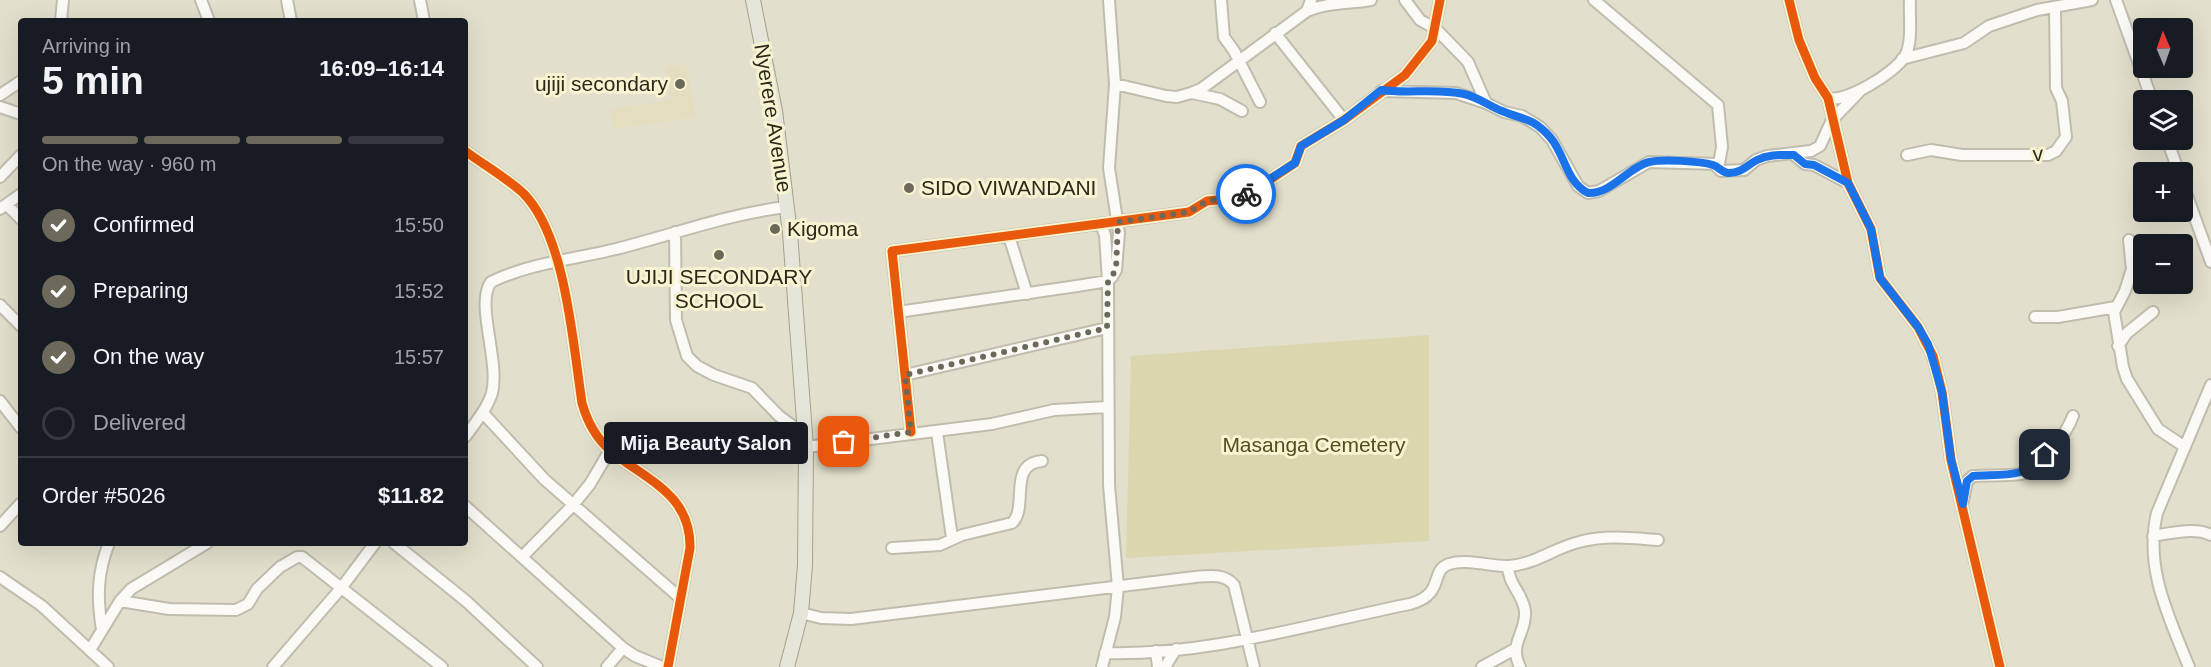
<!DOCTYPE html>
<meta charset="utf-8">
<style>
:root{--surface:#171b24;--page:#20242c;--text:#f1f3f6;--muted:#9ea1a6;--line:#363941;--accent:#6c695a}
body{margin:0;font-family:Arial,sans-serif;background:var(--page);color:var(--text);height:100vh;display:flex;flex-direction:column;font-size:22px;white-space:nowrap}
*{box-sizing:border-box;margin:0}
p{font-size:20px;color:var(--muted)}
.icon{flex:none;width:33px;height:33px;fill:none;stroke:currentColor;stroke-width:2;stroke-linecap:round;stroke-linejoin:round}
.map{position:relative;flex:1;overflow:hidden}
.sheet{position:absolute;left:18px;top:18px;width:450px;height:528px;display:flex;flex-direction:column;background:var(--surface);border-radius:6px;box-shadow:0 6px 24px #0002}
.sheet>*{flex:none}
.needle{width:39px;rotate:358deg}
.tools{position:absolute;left:2133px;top:18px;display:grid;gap:12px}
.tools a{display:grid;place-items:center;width:60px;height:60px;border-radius:6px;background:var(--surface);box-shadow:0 6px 24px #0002;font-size:30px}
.pin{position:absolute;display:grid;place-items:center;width:51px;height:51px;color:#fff;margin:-26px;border-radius:12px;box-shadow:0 3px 9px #0006}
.courier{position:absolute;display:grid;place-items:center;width:60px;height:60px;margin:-30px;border:4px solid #1a73e8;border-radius:50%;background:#fff;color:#222;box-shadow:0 2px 8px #0007}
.bubble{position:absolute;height:42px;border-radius:6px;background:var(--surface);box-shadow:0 6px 24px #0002;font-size:20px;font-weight:700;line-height:42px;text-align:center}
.headline em{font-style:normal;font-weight:700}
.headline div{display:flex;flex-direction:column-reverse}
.headline{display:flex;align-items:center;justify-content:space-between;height:102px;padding:0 24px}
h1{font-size:39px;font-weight:700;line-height:45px}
.bar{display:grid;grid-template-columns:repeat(4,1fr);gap:9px 6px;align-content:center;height:72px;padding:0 24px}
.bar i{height:8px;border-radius:4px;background:var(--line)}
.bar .current{background:var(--accent)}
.bar p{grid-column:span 4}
.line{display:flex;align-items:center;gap:15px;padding:0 24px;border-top:2px solid var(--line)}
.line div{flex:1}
ol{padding:0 24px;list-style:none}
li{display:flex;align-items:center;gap:18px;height:66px}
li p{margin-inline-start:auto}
li .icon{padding:6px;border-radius:50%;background:var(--accent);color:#fff;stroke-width:4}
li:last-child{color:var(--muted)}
li i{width:33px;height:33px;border:3px solid var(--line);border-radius:50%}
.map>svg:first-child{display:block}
</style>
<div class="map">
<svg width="2211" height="667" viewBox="0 0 2211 667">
<rect width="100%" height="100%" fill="#e2dfcc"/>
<path fill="#e4debf" d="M687 64 695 117 614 129 611 109 671 100 666 67Z"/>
<path fill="#dcd6af" d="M1429 335V541L1126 558 1131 356Z"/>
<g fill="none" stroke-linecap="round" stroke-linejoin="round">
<defs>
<path id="minor" d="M201 0 209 21
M287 0 291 21
M420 0 424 21
M1221 0 1224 37 1234 51 1260 102
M1405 0 1420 20 1436 29 1468 62 1486 103 1504 112 1522 116 1540 127 1552 140 1578 186 1588 193 1599 191 1649 162 1719 164 1722 147 1718 105 1594 0
M1789 0 1799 40 1815 78 1828 98 1848 183 1871 229 1880 278 1918 327 1933 356 1942 392 1951 460 2000 667
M2116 0 2152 100
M1307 11C1328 2 1348 4 1371 0
M61 21 63 0
M1275 33 1344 120
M1902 59 1964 43 1989 26 2037 10 2092 0
M1115 84 1166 96 1177 97 1191 93 1201 89 1307 11 1311 0
M1381 91 1456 93 1486 103
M1192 93 1220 99 1242 111
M0 95 21 81
M1828 98C1846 103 1896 72 1905 56 1913 42 1909 16 1910 0
M0 107 21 114
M2167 140 2179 172
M465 151C484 165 507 178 524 194 566 237 573 345 582 403 587 421 595 437 610 450 645 480 691 493 690 548L668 667
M1794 155 1805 164 1814 165 1848 183
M1907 155 1931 150 1962 155H2048L2056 151 2066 137 2062 101 2056 88 2055 7
M1715 165 1721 171 1744 170 1756 160 1767 156 1811 151 1820 146 1832 120 1861 90
M0 177 21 155
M2182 182 2211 262
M8 206 21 219
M0 209 21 194
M1101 224 1105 235 1108 281 1109 485 1118 587 1115 617 1102 667
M675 232 676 320 687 356 697 366 714 375 752 388 779 416 805 435
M1009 236 1027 294
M2129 240 2132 269 2125 291 2114 312 2123 367 2127 379 2158 429 2185 447
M0 305 21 326
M898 312 1077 286 1108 281 1112 277 1116 270 1119 233 1109 168 1115 84 1109 0
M2035 317H2058L2116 307
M2118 346 2127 333 2153 312
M905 375 1107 328
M0 401 21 428
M483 413 544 479 679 597
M911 432 892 251 1189 212 1207 201 1237 198 1250 193 1295 163 1301 146 1344 120 1405 75 1432 41 1440 0
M937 432 952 538
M465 437C475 423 487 409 492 393 500 361 475 303 491 282 530 263 575 259 616 249 672 235 728 214 786 207
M806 447 992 424 1054 410 1108 407
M1963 501 1967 481 1973 476C1989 475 2005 476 2021 474 2041 471 2066 434 2073 416
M465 506 623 648 635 656 662 667
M0 526 21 503
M2153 536C2170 533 2195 527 2211 535
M394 543 466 601 537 667
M892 548 940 545 962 535 1012 523C1029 507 1007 464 1042 461
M523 556 573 505 590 484 610 450
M1508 566C1508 584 1523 594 1525 611 1527 633 1508 643 1520 667
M0 577 42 606 108 667
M120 601 169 609 236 610 248 604 257 589 280 567 297 557H302L442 667
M801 613 821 618 851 619 1195 577C1209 576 1224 573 1234 585L1254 667
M102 630C97 598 97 573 109 543
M90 650 120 601 131 589 207 543
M1156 651 1158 667
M1105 653C1207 656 1310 624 1410 604 1446 594 1429 571 1449 564 1467 558 1491 567 1509 566 1536 564 1554 548 1579 542 1605 535 1631 538 1658 540
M273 667 342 587 375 543
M607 667 623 648
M1165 667 1176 649
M1482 667 1515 649
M2189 667C2169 617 2144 568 2157 513L2211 385"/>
<path id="major" d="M753 0 775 111 790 233 806 447 805 565 801 613 787 667"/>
</defs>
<use href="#minor" stroke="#c0bdae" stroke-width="14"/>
<use href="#major" stroke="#a5a189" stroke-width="16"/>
<use href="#minor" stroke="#fbfaf7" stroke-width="10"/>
<use href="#major" stroke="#e6e5da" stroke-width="14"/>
<defs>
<path id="cycleway" d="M1789 0 1799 40 1815 78 1828 98 1848 183 1871 229 1880 278 1918 327 1933 356 1942 392 1951 460 2000 667
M465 151C484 165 507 178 524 194 566 237 573 345 582 403 587 421 595 437 610 450 645 480 691 493 690 548L668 667
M911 432 892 251 1189 212 1207 201 1237 198 1250 193 1295 163 1301 146 1344 120 1405 75 1432 41 1440 0"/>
</defs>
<use href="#cycleway" stroke="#f8f3d0" stroke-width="13"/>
<use href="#cycleway" stroke="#e8590c" stroke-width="9"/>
</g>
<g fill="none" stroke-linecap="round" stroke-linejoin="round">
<path stroke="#6c695a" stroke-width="6" stroke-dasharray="0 10.8" d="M844 442 911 432 905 375 1107 328 1108 281 1116 270 1118 222 1189 212 1207 201 1246 194"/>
<path stroke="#1a73e8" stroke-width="8" d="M1246 194 1295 163 1301 146 1344 120 1381 90C1408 94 1436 88 1464 94 1478 97 1489 106 1502 111 1523 120 1532 117 1550 137 1565 154 1566 182 1588 193 1612 194 1628 167 1649 162 1662 159 1700 161 1713 165 1719 167 1722 173 1729 173 1742 173 1747 165 1757 160 1769 154 1781 155 1794 155L1805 164 1814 165 1848 183 1871 229 1880 278 1918 327 1928 344 1942 392 1951 459 1963 504 1967 481 1973 476C2001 474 2027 479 2045 455"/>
</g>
<g fill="#6c695a" stroke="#f8f3d0" stroke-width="2">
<circle cx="680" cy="84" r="6"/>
<circle cx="909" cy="188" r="6"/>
<circle cx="775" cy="229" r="6"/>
<circle cx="719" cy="255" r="6"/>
</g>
<g text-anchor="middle" stroke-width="6" stroke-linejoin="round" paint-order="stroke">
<g font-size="21" fill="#2c291c" stroke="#f8f3d0" text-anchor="start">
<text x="668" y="91" text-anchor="end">ujiji secondary</text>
<text x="921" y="195">SIDO VIWANDANI</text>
<text x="787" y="236">Kigoma</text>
<text x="719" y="284" text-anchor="middle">UJIJI SECONDARY<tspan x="719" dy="24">SCHOOL</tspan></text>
</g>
<g font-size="21" fill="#2c291c" stroke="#f8f3d0">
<text transform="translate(773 118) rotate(81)" y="7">Nyerere Avenue</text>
<text transform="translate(2038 154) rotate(-3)" y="7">v</text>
</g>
<g font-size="21" fill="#554d1e" stroke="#f8f3d0">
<text x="1314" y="452">Masanga Cemetery</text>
</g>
</g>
</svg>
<div class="tools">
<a><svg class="needle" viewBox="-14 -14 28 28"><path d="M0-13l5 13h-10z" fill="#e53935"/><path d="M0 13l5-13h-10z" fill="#9ea1a6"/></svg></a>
<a><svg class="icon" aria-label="layers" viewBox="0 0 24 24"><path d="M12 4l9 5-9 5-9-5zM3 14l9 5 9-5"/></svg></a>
<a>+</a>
<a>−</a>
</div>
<div class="pin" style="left:844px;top:442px;background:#ea580c"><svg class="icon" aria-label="bag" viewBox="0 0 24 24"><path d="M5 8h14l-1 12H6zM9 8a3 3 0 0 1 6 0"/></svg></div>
<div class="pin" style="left:2045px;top:455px;background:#1f2937"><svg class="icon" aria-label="home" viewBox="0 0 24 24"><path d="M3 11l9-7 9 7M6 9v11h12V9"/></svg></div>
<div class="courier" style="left:1246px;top:194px"><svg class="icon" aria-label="bike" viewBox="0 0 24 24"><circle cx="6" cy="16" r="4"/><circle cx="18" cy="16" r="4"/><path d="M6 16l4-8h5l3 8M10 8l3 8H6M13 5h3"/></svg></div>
<div class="bubble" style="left:604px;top:422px;width:204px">Mija Beauty Salon</div>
<section class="sheet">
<div class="headline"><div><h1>5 min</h1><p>Arriving in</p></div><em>16:09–16:14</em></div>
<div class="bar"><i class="current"></i><i class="current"></i><i class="current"></i><i></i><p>On the way · 960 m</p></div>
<ol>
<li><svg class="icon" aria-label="check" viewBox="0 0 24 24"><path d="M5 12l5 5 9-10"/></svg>Confirmed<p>15:50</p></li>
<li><svg class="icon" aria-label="check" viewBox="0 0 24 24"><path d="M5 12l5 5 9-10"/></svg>Preparing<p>15:52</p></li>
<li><svg class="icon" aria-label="check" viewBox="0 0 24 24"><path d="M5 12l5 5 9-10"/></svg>On the way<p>15:57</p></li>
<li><i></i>Delivered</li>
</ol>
<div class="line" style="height:78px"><div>Order #5026</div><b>$11.82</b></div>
</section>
</div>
